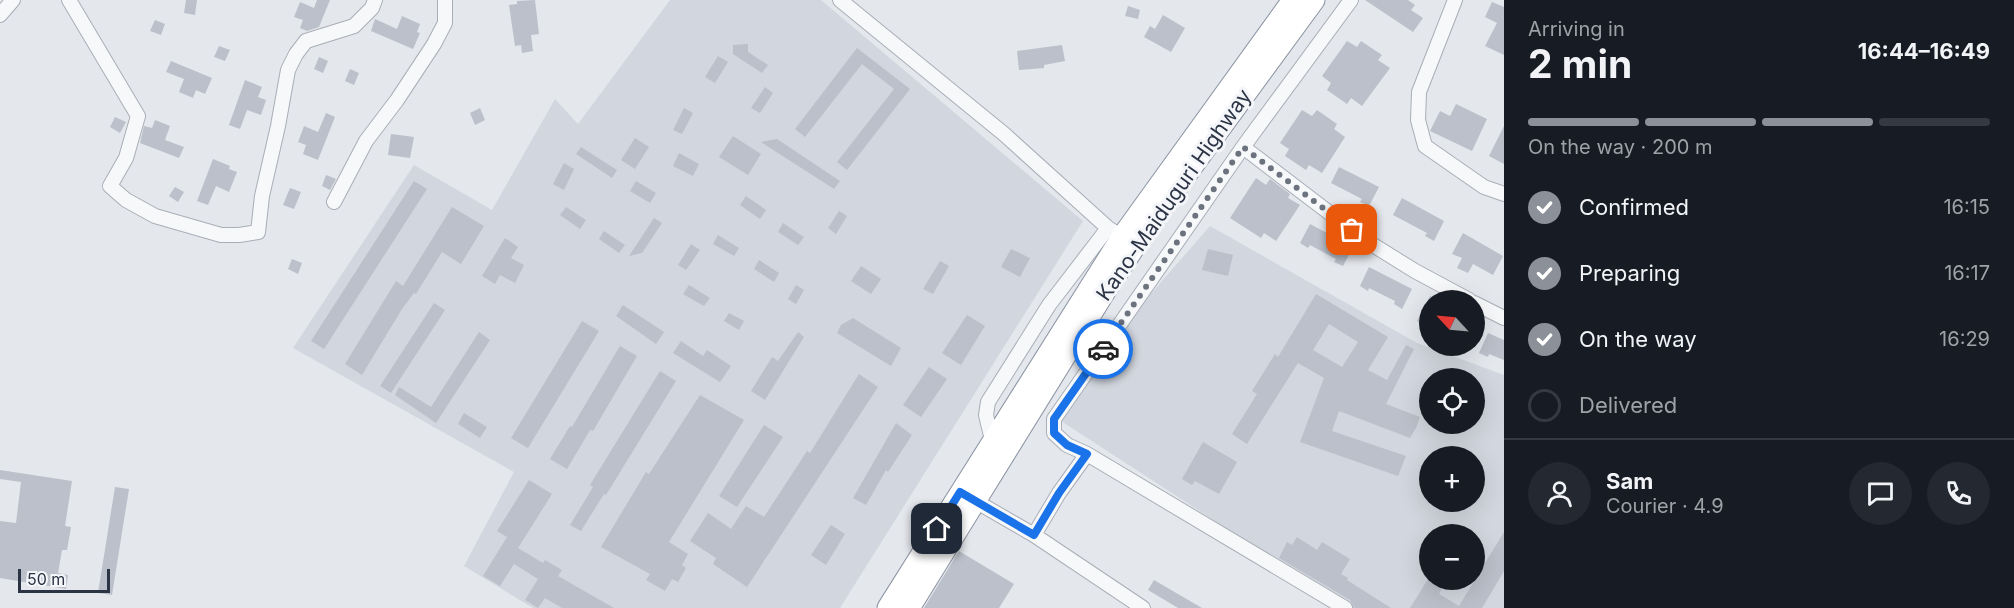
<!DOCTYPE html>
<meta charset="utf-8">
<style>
:root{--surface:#171b24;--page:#242831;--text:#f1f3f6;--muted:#9ea1a6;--line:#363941;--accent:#8c9099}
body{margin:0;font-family:Inter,sans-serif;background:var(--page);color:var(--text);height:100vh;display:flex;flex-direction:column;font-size:22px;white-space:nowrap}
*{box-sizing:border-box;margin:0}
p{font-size:20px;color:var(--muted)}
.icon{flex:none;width:33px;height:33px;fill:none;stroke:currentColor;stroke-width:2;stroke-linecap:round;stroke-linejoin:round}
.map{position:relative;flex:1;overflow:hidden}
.panel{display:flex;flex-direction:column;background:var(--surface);width:510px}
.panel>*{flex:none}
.needle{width:39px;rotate:296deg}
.fabs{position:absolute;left:1419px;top:290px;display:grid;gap:12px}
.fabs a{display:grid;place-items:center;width:66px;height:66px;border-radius:50%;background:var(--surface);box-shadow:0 6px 24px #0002;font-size:30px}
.scale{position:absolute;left:18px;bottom:15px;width:92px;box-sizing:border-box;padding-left:6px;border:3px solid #2b3445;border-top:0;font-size:16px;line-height:21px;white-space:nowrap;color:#2b3445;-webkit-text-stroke:4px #f4f6f9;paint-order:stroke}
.pin{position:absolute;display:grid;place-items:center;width:51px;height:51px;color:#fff;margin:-26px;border-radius:12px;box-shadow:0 3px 9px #0006}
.courier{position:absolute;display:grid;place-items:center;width:60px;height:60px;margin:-30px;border:4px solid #1a73e8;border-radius:50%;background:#fff;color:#222;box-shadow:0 2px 8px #0007}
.overview em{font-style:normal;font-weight:700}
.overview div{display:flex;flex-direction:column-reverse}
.overview{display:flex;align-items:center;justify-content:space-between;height:102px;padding:0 24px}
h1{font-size:39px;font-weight:700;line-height:45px}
.bar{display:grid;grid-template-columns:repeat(4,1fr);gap:9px 6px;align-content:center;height:72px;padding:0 24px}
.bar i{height:8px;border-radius:4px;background:var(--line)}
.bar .on{background:var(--accent)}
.bar p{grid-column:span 4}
.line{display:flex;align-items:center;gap:15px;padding:0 24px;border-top:2px solid var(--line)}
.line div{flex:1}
.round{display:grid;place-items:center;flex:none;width:63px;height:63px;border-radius:32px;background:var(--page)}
ol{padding:0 24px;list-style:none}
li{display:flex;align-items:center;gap:18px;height:66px}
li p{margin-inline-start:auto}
li .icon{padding:6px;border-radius:50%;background:var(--accent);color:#fff;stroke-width:4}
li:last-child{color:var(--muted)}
li i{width:33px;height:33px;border:3px solid var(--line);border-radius:50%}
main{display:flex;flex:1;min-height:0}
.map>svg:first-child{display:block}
</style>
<main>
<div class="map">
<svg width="1504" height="608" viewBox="0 0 1504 608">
<rect width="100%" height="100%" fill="#e4e7ec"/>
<path fill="#d2d6de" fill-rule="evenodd" d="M670 0H821L1083 221 840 608H533L464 566 514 472 293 348 414 165 492 210 555 99 578 124Z
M1210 226 1417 343 1504 375V608H1353L1278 562 1061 421 1128 320ZM1430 378H1474V423H1430ZM1430 456H1474V501H1430ZM1430 534H1474V579H1430Z"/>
<path fill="#bbc0ca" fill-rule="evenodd" d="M186 0H197L195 15 184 13Z
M317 0H330L319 27 307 31 300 28 303 20 294 17 300 2 314 8Z
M535 0 539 34 531 35 533 51 522 53 521 45 515 46 509 5 517 4V1Z
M1365 0H1408L1415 5 1411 10 1423 18 1413 32Z
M1492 2 1504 7V55L1485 46 1497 23 1485 17Z
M1128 6 1140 10 1138 19 1125 16Z
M1163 15 1185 28 1171 52 1144 37 1150 26 1155 29Z
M402 16 420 24 417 32 420 33 413 49 371 31 375 19 397 29Z
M155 20 165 24 161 35 150 31Z
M1347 41 1357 47 1361 41 1382 55 1378 60 1390 68 1362 106 1351 98 1347 104 1327 90 1331 83 1322 76Z
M748 44V52L768 65 762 73 733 54V45Z
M1062 45 1065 61 1044 65V68L1019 70 1017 51Z
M219 46 230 50 225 61 214 57Z
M857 48 910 89 847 170 837 162 894 89 862 64 805 137 795 129Z
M718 56 728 62 715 83 705 77Z
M319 57 328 61 323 73 314 69Z
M171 61 212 78 205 94 196 90 193 98 179 92 184 79 166 72Z
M350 69 359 73 354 85 345 81Z
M245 80 262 87 258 97 266 100 261 115 247 110 240 129 229 125Z
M765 87 773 93 760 113 751 108Z
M1456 104 1487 119 1472 151 1430 131 1440 111 1450 116Z
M480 108 485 120 475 125 470 113Z
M684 108 693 113 682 134 673 130Z
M1302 110 1312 116 1317 110 1337 124 1334 129 1345 137 1322 173 1309 165 1306 170 1285 156 1289 149 1280 143Z
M326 113 335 117 318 160 303 154 306 145 298 142 304 126 318 132Z
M115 117 126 122 120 133 110 127Z
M155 120 170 126 165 140 184 147 179 158 140 143 144 126 152 128Z
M1504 126V164L1489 156Z
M391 134 414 137 410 158 388 155Z
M733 136 761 154 748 175 719 157Z
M635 138 649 147 635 169 621 160Z
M777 139 840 181 834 189 761 142Z
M581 147 617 170 612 178 576 154Z
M679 153 699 164 693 176 673 166Z
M213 159 230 166 229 169 237 172 229 192 216 186 208 205 197 201Z
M564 163 574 169 564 190 553 184Z
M1339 167 1379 187 1369 206 1360 202 1362 199 1331 183Z
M326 175 336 179 330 190 322 186Z
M1256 178 1266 185 1270 179 1290 194 1288 198 1300 205 1276 241 1264 233 1261 238 1230 218Z
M414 181 427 189 324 349 311 341Z
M636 181 656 193 650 203 630 191Z
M175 187 184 192 178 202 169 196Z
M290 188 301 192 294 209 283 205Z
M746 196 766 210 760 219 740 205Z
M1402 198 1444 221 1434 241 1425 236 1427 233 1393 215Z
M452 207 484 226 461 264 442 252 416 294 414 293 402 309 362 375 345 364 396 281 403 286Z
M566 207 586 220 580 229 560 215Z
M839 211 847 216 836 234 828 228Z
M654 218 662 223 642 253 629 256Z
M783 223 804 237 798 245 778 232Z
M1310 224 1353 247 1343 266 1334 262 1336 259 1310 245 1308 248 1300 243Z
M604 231 625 245 619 253 599 239Z
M1463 233 1503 256 1493 275 1473 264 1468 273 1457 268 1462 258 1452 254Z
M718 235 739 248 734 256 713 244Z
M505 238 518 247 511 258 524 265 515 283 500 275 495 284 482 276Z
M691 244 700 250 686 270 678 265Z
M1011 249 1030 258 1020 277 1001 267Z
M1208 249 1233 255 1228 276 1202 270Z
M292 259 302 263 298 274 288 269Z
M759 260 779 273 774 282 754 269Z
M940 261 949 266 933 294 923 289Z
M861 266 881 279 871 294 851 281Z
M1369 267 1412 289 1402 309 1394 304 1395 301 1369 288 1368 291 1360 286Z
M689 285 710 298 704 306 683 294Z
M796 285 804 290 796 304 788 299Z
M1316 294 1388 337 1368 370 1387 380 1406 345 1414 349 1386 404 1420 417 1416 428 1410 438 1339 411 1332 431 1406 456 1398 476 1300 442 1324 378 1298 363 1247 444 1232 434 1257 394 1252 391 1275 354 1278 357ZM1329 324 1358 342 1342 367 1313 350Z
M1430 296 1438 300H1430V325L1427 323 1425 326 1417 321Z
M434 303 445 310 391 393 380 386Z
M623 305 664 332 656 344 616 316Z
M729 313 744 321 739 330 724 321Z
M967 315 985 326 961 365 942 353Z
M853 318 901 348 891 366 837 333 841 325Z
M582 321 599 331 528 448 511 438Z
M479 332 490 340 436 423 395 395 399 387 431 407Z
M798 332 804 337 765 400 751 391 772 357 778 361Z
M1488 333 1504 340V360L1489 354 1488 357 1479 353Z
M681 341 703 356 707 350 731 366 720 382 673 353Z
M620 346 637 356 593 431 590 430 567 469 550 459 570 426 572 427Z
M929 367 947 379 921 417 903 405Z
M660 371 676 381 606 495 604 494 581 531 570 525 593 487 590 485Z
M859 374 878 387 747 587 713 564 716 558 690 541 708 513 731 529 746 506 764 517 807 451 810 453Z
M700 395 744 420 669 542 688 554 682 565 686 568 678 582 672 579 665 591 646 580 650 574 601 547 646 472 649 474Z
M464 413 487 427 480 438 458 424Z
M896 423 912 435 888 472 886 470 866 505 853 498Z
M764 425 783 437 737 507 719 496Z
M1203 442 1237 462 1219 494 1195 481 1192 485 1182 479Z
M0 470 72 481 65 526 71 527 67 550H62L58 573 68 575 66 589 0 578V521L16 523 21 482 0 479Z
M529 480 552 494 518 548 543 563 545 560 562 570 558 576 614 608H562L545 598 538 608 525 600 538 579 514 564 500 586 483 576 507 537 497 531Z
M115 487 129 489 112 595 98 593Z
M831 525 845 534 826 565 811 555Z
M1504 532V571L1482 608H1410L1428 579H1447L1439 594 1459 606Z
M1297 537 1317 550 1322 542 1350 559 1341 574 1348 578 1347 580 1391 608H1354L1350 600 1279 558 1287 542 1292 545Z
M959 551 1014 584 999 608H924Z
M1154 580 1202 608H1178L1148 590Z"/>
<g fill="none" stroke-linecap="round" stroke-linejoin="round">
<defs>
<path id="minor" d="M69 0 138 116 126 158 110 186 126 200 155 216 221 235H239L258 232 262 196 278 126 288 70 296 54 306 41 354 26 372 8 375 0
M840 0 1004 134 1108 228 1122 237
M1455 0 1419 92 1418 120 1425 146 1484 187 1504 194
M0 15 13 0
M1243 147 1365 240 1415 271 1469 300
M334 202 366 141 397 100 434 44 445 23V0
M1474 303 1504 318
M992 440 986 415 988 402 1049 305 1108 228
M970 498 1034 535 1143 608
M1034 535 1059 493 1087 454
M1345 608 1087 454 1067 445 1054 433V419L1243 147 1351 0"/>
<path id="highway" d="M888 608 1122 237 1293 0
M909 608 1107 288 1147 228 1314 0"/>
</defs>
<use href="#minor" stroke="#a9aeb7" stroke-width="16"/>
<use href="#highway" stroke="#8b94a3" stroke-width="23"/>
<use href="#minor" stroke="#f7f8fa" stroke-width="14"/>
<use href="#highway" stroke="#fff" stroke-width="21"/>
</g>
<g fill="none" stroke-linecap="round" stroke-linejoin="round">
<path stroke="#6c737f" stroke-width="6" stroke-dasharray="0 10.8" d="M1103 349 1243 147 1352 230"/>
<path stroke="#1a73e8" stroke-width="8" d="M937 529 960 492 1034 535 1059 493 1087 454 1067 445 1054 433V419L1103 349"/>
</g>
<g text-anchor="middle" stroke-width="6" stroke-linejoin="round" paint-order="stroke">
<g font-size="21" fill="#2b3445" stroke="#f4f6f9">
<text transform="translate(1174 195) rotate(-55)" y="7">Kano-Maiduguri Highway</text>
</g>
</g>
</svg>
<div class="fabs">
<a><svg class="needle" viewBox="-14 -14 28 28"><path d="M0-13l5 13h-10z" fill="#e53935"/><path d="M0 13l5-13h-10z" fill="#9ea1a6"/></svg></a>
<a><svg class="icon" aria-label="locate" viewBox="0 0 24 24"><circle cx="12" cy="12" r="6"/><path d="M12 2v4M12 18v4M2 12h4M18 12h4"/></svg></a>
<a>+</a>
<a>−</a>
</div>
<div class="scale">50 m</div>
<div class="pin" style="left:1352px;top:230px;background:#ea580c"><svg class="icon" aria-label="bag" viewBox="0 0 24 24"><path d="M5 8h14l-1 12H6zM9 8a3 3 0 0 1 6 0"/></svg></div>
<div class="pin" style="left:937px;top:529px;background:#1f2937"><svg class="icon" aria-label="home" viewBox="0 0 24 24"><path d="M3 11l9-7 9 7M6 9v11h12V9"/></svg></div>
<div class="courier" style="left:1103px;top:349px"><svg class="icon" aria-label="car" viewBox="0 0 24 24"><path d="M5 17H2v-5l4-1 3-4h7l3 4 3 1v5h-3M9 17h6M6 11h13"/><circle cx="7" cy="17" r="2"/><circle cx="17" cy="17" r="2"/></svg></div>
</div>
<section class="panel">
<div class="overview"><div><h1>2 min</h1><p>Arriving in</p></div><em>16:44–16:49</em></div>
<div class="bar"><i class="on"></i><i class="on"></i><i class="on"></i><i></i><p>On the way · 200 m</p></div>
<ol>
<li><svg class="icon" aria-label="check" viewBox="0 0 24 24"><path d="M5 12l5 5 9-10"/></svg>Confirmed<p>16:15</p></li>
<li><svg class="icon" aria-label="check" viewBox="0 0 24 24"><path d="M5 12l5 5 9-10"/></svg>Preparing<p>16:17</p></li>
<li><svg class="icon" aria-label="check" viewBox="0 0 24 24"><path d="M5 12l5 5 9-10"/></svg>On the way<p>16:29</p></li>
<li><i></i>Delivered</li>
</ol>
<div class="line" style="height:108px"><a class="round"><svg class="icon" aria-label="person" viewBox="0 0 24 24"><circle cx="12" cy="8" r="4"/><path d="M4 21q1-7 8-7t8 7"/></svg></a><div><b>Sam</b><p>Courier · 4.9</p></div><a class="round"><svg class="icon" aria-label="chat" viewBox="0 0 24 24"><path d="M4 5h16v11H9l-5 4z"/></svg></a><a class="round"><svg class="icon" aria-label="phone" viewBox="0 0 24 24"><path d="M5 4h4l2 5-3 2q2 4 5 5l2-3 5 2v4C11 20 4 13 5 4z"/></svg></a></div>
</section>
</main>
